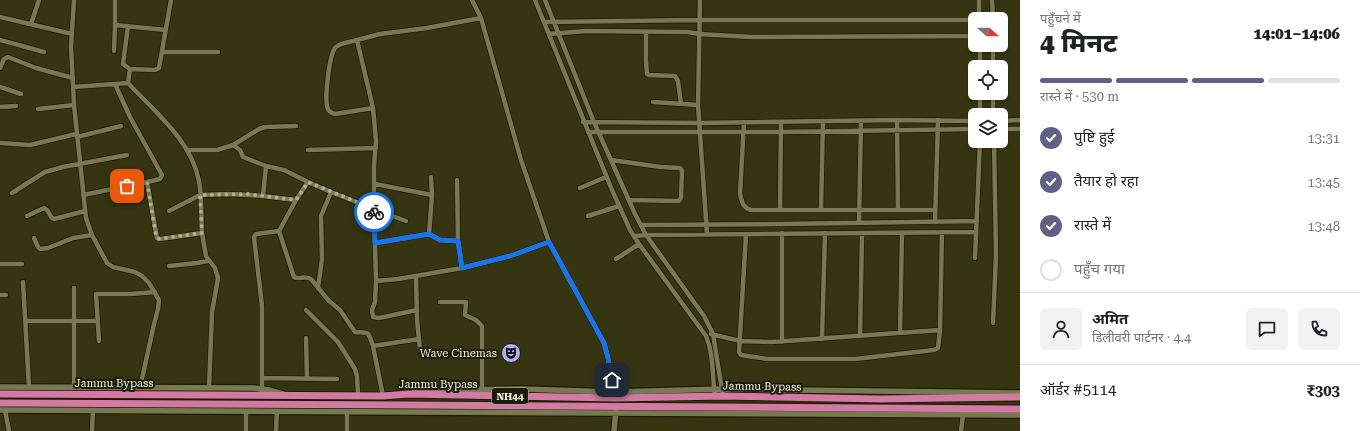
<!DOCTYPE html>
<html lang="hi">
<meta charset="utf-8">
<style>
:root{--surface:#fff;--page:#f2f2f2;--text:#202124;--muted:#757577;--line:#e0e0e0;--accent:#626084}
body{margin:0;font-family:"Roboto Serif","Noto Sans Devanagari",serif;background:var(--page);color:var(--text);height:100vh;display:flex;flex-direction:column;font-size:15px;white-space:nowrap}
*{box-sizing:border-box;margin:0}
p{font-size:13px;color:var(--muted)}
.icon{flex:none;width:22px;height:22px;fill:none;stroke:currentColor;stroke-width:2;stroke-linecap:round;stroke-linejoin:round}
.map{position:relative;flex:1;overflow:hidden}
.details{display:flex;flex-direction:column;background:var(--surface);width:340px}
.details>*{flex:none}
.needle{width:26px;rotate:111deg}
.buttons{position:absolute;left:968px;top:12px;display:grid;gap:8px}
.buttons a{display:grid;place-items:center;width:40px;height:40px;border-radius:6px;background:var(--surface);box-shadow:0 1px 3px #0004;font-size:20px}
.pin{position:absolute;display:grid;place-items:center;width:34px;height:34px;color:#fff;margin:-17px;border-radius:8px;box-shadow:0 2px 6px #0006}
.courier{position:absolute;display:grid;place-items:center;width:40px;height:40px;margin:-20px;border:3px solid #1a73e8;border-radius:50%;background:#fff;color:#222;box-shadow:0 1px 5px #0007}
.summary em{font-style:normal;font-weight:800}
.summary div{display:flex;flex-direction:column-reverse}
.summary{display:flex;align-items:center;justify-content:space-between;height:68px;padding:0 20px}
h1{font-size:26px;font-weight:800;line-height:30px}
.bar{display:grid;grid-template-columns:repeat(4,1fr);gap:6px 4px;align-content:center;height:48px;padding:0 20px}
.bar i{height:5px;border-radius:3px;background:var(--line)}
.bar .current{background:var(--accent)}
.bar p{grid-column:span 4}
.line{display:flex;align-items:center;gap:10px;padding:0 20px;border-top:1px solid var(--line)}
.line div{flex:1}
.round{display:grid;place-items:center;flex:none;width:42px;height:42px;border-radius:6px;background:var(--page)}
ol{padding:0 20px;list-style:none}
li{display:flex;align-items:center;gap:12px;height:44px}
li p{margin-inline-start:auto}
li .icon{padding:4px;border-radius:50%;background:var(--accent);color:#fff;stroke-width:4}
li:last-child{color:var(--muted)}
li i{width:22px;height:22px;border:2px solid var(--line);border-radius:50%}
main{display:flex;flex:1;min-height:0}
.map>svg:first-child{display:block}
</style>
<main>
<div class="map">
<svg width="1020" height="431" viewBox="0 0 1020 431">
<rect width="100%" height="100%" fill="#363511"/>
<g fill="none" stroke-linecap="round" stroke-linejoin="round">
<defs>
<path id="minor" d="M74 0 71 46 74 105 86 218 92 235 107 263 113 267 135 272 142 276 149 283 159 300 158 309 154 324 140 388
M472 0 481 18 521 160 549 242 604 343 608 358 615 395
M535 0 612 190 630 230 639 244 706 336C714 355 712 376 715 396
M545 0 594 122 635 214 646 235 704 316 713 334 723 396
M700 0 698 105 707 234
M992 0 993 19
M0 17 72 34
M979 19V0
M544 22 699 20H975
M31 24 39 0
M115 25V0
M128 26 123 64 130 69
M646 32V61L647 74 649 75 675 76 678 81 681 104
M549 34 586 31 688 32 699 34 751 37 975 36
M0 40 44 52
M357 40C351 42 340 43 336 47 329 53 324 101 328 109 329 112 332 113 335 114L373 108
M980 45V67
M993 45V67
M114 51 115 25 166 30
M162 52H218
M0 68 4 59 8 57 36 68 73 78
M128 83 130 69 155 70 159 68 171 0
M115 84 130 117 162 175 160 179 147 182
M0 87 21 94
M73 87 128 83C155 112 191 140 199 181 202 198 201 216 202 233L160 239 157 238 147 182 83 195
M980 93V115
M993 93V115
M653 102 698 105
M0 107 16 106
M38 109 74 105
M897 120 898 210
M1001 121 1020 120
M583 122 700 123 897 120 975 121
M744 122 740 194C742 202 743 208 751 210H935
M1001 129H1020
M588 132H781L975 129
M77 137 121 126
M1 143 30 145 76 134
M233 145 259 129 265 127 296 126
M308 150 376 148
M611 160 661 167 680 168 682 170 681 198 679 201 629 200
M308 182 331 192 321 216 322 259 318 288
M375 184 432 195 431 177
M580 188 606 177
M331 192 374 209 376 281 375 302 372 310 373 317 379 318 417 310
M12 193 45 172 63 167 127 155
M263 196 296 200 308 182 284 170 266 166
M821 209 823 121
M780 210 781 123
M169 211 200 195 229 194 263 196 266 166 243 157 240 150 233 145 217 150H188
M27 216 44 208 47 210 52 218 54 219 85 211
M588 216 619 206
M406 221 374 209V166L376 141 373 108 357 40 380 34 427 28 481 18
M935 222 938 120
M859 223 861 122
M641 225 782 224 977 221
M279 231 294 277C299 280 305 275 311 279L329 301 340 310 355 332C369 333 368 330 373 346
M202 233 206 256 215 268 218 278 212 312 209 388
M782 233V342
M429 234 440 240 458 241 457 180
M746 234 739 352 741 355 767 359H855L934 350 938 348 940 330 942 232
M635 236 646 235 976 232
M34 238 38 247 40 249 48 248 73 238 92 235
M375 243 429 234 432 195
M975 258 980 141
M616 259 639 244
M0 264H22
M169 266 197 263 208 261
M462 268 510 256 549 242
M416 276 417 320 420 350
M376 281 398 279 462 268 458 241
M23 282 29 387
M74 288V387
M0 295H6
M440 302H466L465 315 476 320 482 326V389
M306 310 338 342 355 369 357 376 358 395
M25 321H98
M993 323 996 255 994 141
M900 333 902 233
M711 334 740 341 772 342 940 330
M860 336 862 234
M306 338 307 378
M822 339 825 233
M99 341 96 294H131L155 292
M262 378 337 379
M262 391V306L254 237 256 234 279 231 296 200
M383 396 373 346 419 339
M5 410 9 431
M92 431 93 410
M246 431V411
M276 431 277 411
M347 431V412
M961 431 963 415"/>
<path id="tertiary" d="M0 387 254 388 269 390 283 394
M414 392 430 390 522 389 614 392 722 389 1020 393
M0 410 1020 415
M614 431 616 409"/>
<path id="trunk" d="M0 394 383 396 408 394 615 398 723 396 880 399 1020 397
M0 403 412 405 1020 409"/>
</defs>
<use href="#minor" stroke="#1d1c02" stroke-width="6"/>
<use href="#tertiary" stroke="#1d1c02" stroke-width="8"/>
<use href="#trunk" stroke="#1d1c02" stroke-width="9"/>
<use href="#minor" stroke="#787852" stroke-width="4.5"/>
<use href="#tertiary" stroke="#787852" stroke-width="5.5"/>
<use href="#trunk" stroke="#d27aa3" stroke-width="7"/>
</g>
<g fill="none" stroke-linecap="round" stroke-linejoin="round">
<path stroke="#b0af95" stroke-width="4" stroke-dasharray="0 7.2" d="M127 186 147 182 156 236 159 239 202 233 200 195 248 194 296 200 308 182 374 209V212"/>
<path stroke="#1a73e8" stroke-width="5" d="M374 212 375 243 429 234 440 240 458 241 462 268 510 256 549 242 604 343 608 358 612 380"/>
</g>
<defs>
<symbol id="theatre-disc" viewBox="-11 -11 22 22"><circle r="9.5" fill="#b3adf9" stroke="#1c1c0c"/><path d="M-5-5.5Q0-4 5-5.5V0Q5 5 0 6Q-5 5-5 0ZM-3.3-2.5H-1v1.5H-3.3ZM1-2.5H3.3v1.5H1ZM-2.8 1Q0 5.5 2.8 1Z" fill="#111"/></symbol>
</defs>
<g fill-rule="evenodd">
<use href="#theatre-disc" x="500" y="342" width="22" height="22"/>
</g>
<g text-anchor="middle" stroke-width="4" stroke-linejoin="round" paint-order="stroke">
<rect fill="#1c1c0c" stroke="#b1b19e" stroke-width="1" x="492" y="388" width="36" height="16" rx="3"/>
<g font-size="10" font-weight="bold" fill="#f1f1dc">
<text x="510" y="400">NH44</text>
</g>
<g font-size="11" fill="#f1f1dc" stroke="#1c1c0c" text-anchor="end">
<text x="497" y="357">Wave Cinemas</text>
</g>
<g font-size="11" fill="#f1f1dc" stroke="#1c1c0c">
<text x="114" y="387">Jammu Bypass</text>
<text x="438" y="388">Jammu Bypass</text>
<text transform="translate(762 386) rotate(1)" y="4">Jammu Bypass</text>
</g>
</g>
</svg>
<div class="buttons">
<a><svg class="needle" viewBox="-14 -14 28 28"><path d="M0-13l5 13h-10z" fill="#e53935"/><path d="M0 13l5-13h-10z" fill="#757577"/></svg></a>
<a><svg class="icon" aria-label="locate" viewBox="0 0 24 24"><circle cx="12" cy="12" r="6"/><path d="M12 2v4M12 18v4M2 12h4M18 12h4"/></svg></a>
<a><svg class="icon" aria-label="layers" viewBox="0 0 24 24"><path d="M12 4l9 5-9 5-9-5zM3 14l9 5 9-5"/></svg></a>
</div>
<div class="pin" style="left:127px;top:186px;background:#ea580c"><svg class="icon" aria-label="bag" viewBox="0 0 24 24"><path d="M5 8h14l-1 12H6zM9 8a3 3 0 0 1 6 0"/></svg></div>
<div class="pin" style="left:612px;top:380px;background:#1f2937"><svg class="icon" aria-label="home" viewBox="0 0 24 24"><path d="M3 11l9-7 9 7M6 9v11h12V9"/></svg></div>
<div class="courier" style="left:374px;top:212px"><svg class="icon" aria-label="bike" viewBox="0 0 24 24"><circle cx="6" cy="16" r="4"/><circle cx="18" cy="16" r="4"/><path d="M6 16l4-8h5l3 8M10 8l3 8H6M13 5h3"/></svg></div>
</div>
<section class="details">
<div class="summary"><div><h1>4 मिनट</h1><p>पहुँचने में</p></div><em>14:01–14:06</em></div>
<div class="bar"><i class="current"></i><i class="current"></i><i class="current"></i><i></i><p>रास्ते में · 530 m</p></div>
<ol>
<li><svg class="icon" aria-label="check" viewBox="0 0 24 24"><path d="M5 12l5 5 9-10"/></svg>पुष्टि हुई<p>13:31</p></li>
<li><svg class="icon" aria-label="check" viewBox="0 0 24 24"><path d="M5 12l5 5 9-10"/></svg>तैयार हो रहा<p>13:45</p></li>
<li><svg class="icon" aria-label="check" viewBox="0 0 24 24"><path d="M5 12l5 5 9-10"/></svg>रास्ते में<p>13:48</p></li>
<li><i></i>पहुँच गया</li>
</ol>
<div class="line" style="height:72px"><a class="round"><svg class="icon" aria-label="person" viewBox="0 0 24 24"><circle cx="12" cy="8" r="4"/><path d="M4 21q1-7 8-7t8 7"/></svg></a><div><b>अमित</b><p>डिलीवरी पार्टनर · 4.4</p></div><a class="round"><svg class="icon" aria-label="chat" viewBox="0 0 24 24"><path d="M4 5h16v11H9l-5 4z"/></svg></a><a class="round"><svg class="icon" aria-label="phone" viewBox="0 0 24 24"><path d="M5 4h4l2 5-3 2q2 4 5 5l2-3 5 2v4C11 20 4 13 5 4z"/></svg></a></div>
<div class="line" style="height:52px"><div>ऑर्डर #5114</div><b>₹303</b></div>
</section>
</main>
